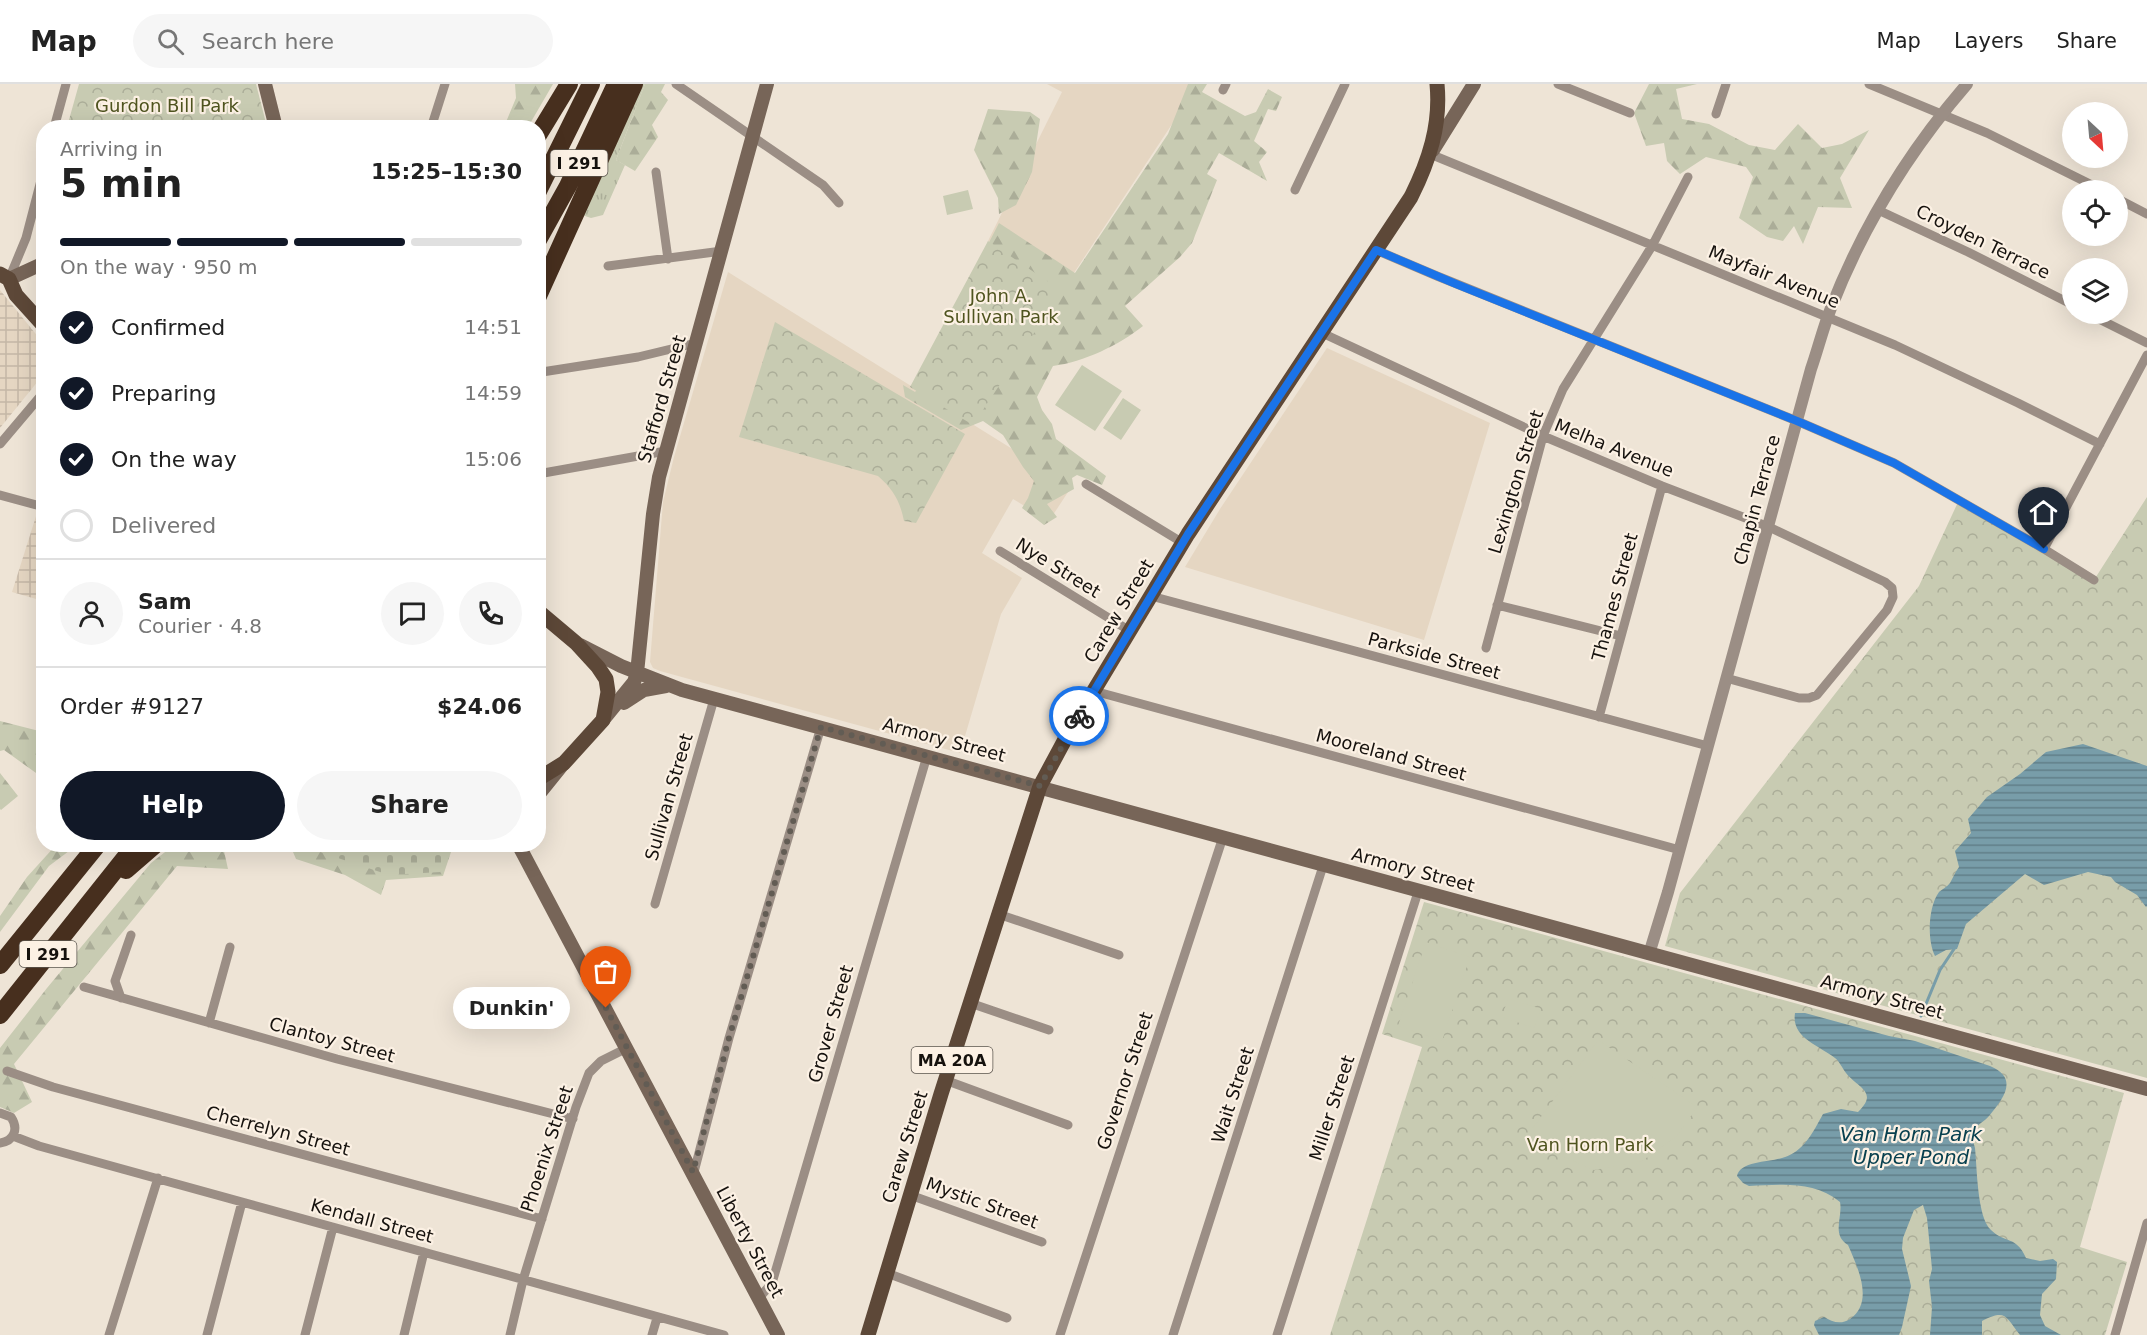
<!DOCTYPE html>
<meta charset="utf-8">
<style>
:root{--surface:#fff;--page:#f6f6f6;--text:#222;--muted:#767676;--line:#e0e0e0;--accent:#111827}
body{margin:0;font-family:"DejaVu Sans",sans-serif;background:var(--page);color:var(--text);height:100vh;display:flex;flex-direction:column;font-size:22px;white-space:nowrap}
*{box-sizing:border-box;margin:0}
p{font-size:20px;color:var(--muted)}
.icon{flex:none;width:33px;height:33px;fill:none;stroke:currentColor;stroke-width:2;stroke-linecap:round;stroke-linejoin:round}
.map{position:relative;flex:1;overflow:hidden}
.sheet{position:absolute;left:36px;top:36px;width:510px;height:732px;display:flex;flex-direction:column;background:var(--surface);border-radius:24px;box-shadow:0 6px 24px #0002}
.sheet>*{flex:none}
.needle{width:39px;rotate:154deg}
.tools{position:absolute;left:2062px;top:18px;display:grid;gap:12px}
.tools a{display:grid;place-items:center;width:66px;height:66px;border-radius:50%;background:var(--surface);box-shadow:0 6px 24px #0002;font-size:30px}
.pin{position:absolute;display:grid;place-items:center;width:51px;height:51px;color:#fff;margin:-62px -26px;border-radius:50% 50% 50% 0;rotate:-45deg;box-shadow:0 0 6px #0007}
.pin .icon{rotate:45deg}
.courier{position:absolute;display:grid;place-items:center;width:60px;height:60px;margin:-30px;border:4px solid #1a73e8;border-radius:50%;background:#fff;color:#222;box-shadow:0 2px 8px #0007}
.bubble{position:absolute;height:42px;border-radius:21px;background:var(--surface);box-shadow:0 6px 24px #0002;font-size:20px;font-weight:800;line-height:42px;text-align:center}
.summary em{font-style:normal;font-weight:800}
.summary div{display:flex;flex-direction:column-reverse}
.summary{display:flex;align-items:center;justify-content:space-between;height:102px;padding:0 24px}
h1{font-size:39px;font-weight:800;line-height:45px}
.bar{display:grid;grid-template-columns:repeat(4,1fr);gap:9px 6px;align-content:center;height:72px;padding:0 24px}
.bar i{height:8px;border-radius:4px;background:var(--line)}
.bar .selected{background:var(--accent)}
.bar p{grid-column:span 4}
.line{display:flex;align-items:center;gap:15px;padding:0 24px;border-top:2px solid var(--line)}
.line div{flex:1}
.round{display:grid;place-items:center;flex:none;width:63px;height:63px;border-radius:32px;background:var(--page)}
ol{padding:0 24px;list-style:none}
li{display:flex;align-items:center;gap:18px;height:66px}
li p{margin-inline-start:auto}
li .icon{padding:6px;border-radius:50%;background:var(--accent);color:#fff;stroke-width:4}
li:last-child{color:var(--muted)}
li i{width:33px;height:33px;border:3px solid var(--line);border-radius:50%}
.cta{display:flex;gap:12px;margin-top:auto;padding:12px 24px}
.cta a{flex:1;height:69px;border-radius:36px;background:var(--accent);color:#fff;font-size:24px;font-weight:800;line-height:69px;text-align:center}
.cta a+a{background:var(--page);color:var(--text)}
header{display:flex;align-items:center;gap:36px;box-sizing:border-box;height:84px;padding:0 30px;background:var(--surface);border-bottom:2px solid var(--line)}
header strong{font-size:28px}
nav{display:flex;gap:33px;margin-inline-start:auto;font-size:21px}
.search{width:420px;height:54px;background:var(--page);display:flex;align-items:center;gap:15px;box-sizing:border-box;padding:0 21px;border-radius:33px;color:var(--muted);font-size:22px}
.map>svg:first-child{display:block}
</style>
<header>
<strong>Map</strong>
<div class="search"><svg class="icon" aria-label="search" viewBox="0 0 24 24"><circle cx="10" cy="10" r="6"/><path d="M15 15l6 6"/></svg>Search here</div>
<nav><a>Map</a><a>Layers</a><a>Share</a></nav>
</header>
<div class="map">
<svg width="2147" height="1251" viewBox="0 0 2147 1251">
<defs>
<pattern id="industrial-grid" width="8" height="8" patternUnits="userSpaceOnUse" patternTransform="scale(1.5)"><rect width="8" height="8" fill="#e5d6c2"/><path d="M0 4h8M4 0v8" fill="none" stroke="#c4b7a6"/></pattern>
<pattern id="grass-tufts" width="24" height="20" patternUnits="userSpaceOnUse" patternTransform="scale(1.5)"><rect width="24" height="20" fill="#c8cbb2"/><path d="M3 7l-1-3M5 7V3M7 7l1-3M15 17l-1-3M17 17v-4M19 17l1-3" fill="none" stroke="#abad98"/></pattern>
<pattern id="forest-firs" width="22" height="20" patternUnits="userSpaceOnUse" patternTransform="scale(1.5)"><rect width="22" height="20" fill="#c8cbb2"/><path d="M5 1l3.5 6h-7zM16 11l3.5 6h-7z" fill="#abad98"/></pattern>
<pattern id="cemetery-stones" width="16" height="16" patternUnits="userSpaceOnUse" patternTransform="scale(1.5)"><rect width="16" height="16" fill="#c8cbb2"/><path d="M2 7V4a2 2 0 0 1 4 0v3zM10 15v-3a2 2 0 0 1 4 0v3z" fill="#abad98"/></pattern>
<pattern id="park-crowns" width="20" height="18" patternUnits="userSpaceOnUse" patternTransform="scale(1.5)"><rect width="20" height="18" fill="#c8cbb2"/><path d="M2 6a3 3 0 1 1 6 0M12 15a3 3 0 1 1 6 0" fill="none" stroke="#abad98"/></pattern>
<pattern id="water-rules" width="6" height="5" patternUnits="userSpaceOnUse" patternTransform="scale(1.5)"><rect width="6" height="5" fill="#789da9"/><path d="M0 2.5h6" fill="none" stroke="#617f88"/></pattern>
</defs>
<rect width="100%" height="100%" fill="#eee4d6"/>
<path fill="#e5d6c2" d="M1047 0H1193L1178 31 1062 207 988 157 1062 8Z
M728 188 1072 402 1049 437 1013 415 982 469 1022 494 1001 530 960 669 660 587 653 584 650 578 663 418 674 373Z
M1327 264 1490 339 1424 556 1185 483 1220 425Z"/>
<path fill="url(#industrial-grid)" d="M0 206 44 260 43 291 0 344Z
M43 398V517L12 508 37 429 36 408Z"/>
<path fill="url(#grass-tufts)" d="M641 0H645L616 76 625 81 603 131 591 134 582 131Z"/>
<path fill="url(#forest-firs)" d="M515 0H553L528 43H494L506 38 516 14Z
M645 0H665L661 8 668 16 652 41 658 53 635 87 616 76Z
M1188 0H1207L1202 8 1245 32 1256 28 1268 5 1282 13 1276 27 1268 25 1254 57 1267 68 1259 78 1267 97 1219 69 1207 90 1217 96 1192 159 1180 173 1125 222 1143 242C1119 261 1084 278 1053 282L1037 313 1042 326 1052 340 1056 355 1106 392 1102 401 1077 391 1072 394 1074 405 1047 420 1057 433 1044 441 1022 424 1028 414 1034 397 1023 383 1003 351 983 337 961 346 905 313 903 301 915 308 920 302 935 263 999 139 1075 189 1168 50Z
M1649 0H1697L1676 5 1682 35 1709 40 1749 61 1775 66 1798 40 1822 64 1842 60 1869 46 1840 94 1852 124 1818 123 1803 160 1794 142 1783 157 1767 153 1739 134 1753 93 1746 83 1706 73 1680 90 1667 77 1664 59 1646 62 1634 29Z
M988 25 1030 28 1040 35 1032 88 1016 121 999 130 998 114 974 66Z
M0 637 43 648V694L4 666 0 667Z
M0 689 18 712 1 726 0 725Z
M56 761H77L49 782 0 848V832L27 793Z
M174 761H234L224 767 228 785 177 782 14 980 32 1018 14 1029 0 1023V964L47 904 151 779Z
M290 761H444L453 762 443 792 386 796 381 811 345 791 296 775Z"/>
<path fill="url(#cemetery-stones)" d="M299 761H452L440 788 389 791Z"/>
<path fill="url(#park-crowns)" d="M79 0H256L267 43H67Z
M988 157 1062 207 973 341 910 303Z
M775 238 965 350 916 439 904 437C900 417 893 405 878 392L739 353Z
M2147 413V994L1665 862 1680 809 1919 502 1959 416 2094 496Z
M1424 818 2124 1009 2080 1163 2127 1178 2105 1251H1330L1422 963 1382 950Z"/>
<path fill="#c8cbb2" d="M968 106 973 125 947 131 943 112Z
M1082 281 1122 307 1095 347 1055 321Z
M1123 314 1141 326 1121 356 1103 344Z
M1426 858 1470 873 1442 957 1398 942Z
M1508 914 1541 925 1534 944 1502 933Z
M1598 956 1697 1023 1677 1052 1642 1077 1594 1086 1551 1067 1529 1049Z"/>
<path fill="url(#water-rules)" d="M2083 660 2147 682V822L2146 823 2137 811 2115 798 2111 793 2088 788 2044 801 2025 790 1966 840 1957 865 1946 866 1935 872C1927 856 1928 823 1939 808 1942 805 1947 803 1950 799 1953 794 1955 788 1959 783L1955 767 1971 749 1968 735 1987 713 2020 690 2046 668Z
M1795 929H1805L1889 952 1915 957 1990 982C2019 994 2004 1014 1989 1032 1985 1037 1978 1040 1975 1045 1971 1052 1973 1057 1975 1064 1977 1082 1977 1134 1991 1146 2005 1160 2016 1151 2026 1174L2040 1177 2053 1175 2057 1178 2056 1195 2042 1210 2040 1231 2045 1242 2061 1251H2020C2005 1232 2006 1225 1982 1237V1251H1930L1932 1223 1929 1197 1932 1185 1927 1134 1923 1121 1914 1126 1903 1154 1902 1165 1911 1202 1902 1243 1899 1251H1819L1814 1241 1815 1237 1824 1233C1832 1238 1841 1241 1850 1235 1875 1218 1857 1182 1848 1161 1831 1151 1843 1133 1840 1118 1813 1096 1781 1101 1749 1102L1743 1099 1737 1092C1740 1077 1770 1078 1782 1074 1804 1068 1813 1048 1823 1030L1841 1025 1858 1028C1879 1008 1858 1004 1846 989 1842 984 1840 978 1835 974 1819 961 1791 954 1795 929Z"/>
<g fill="none" stroke-linecap="round" stroke-linejoin="round">
<path stroke="#789da9" stroke-width="3" d="M1921 932 1940 886 1956 862"/>
<path stroke="#9b8e85" stroke-width="9" d="M676 0 823 101 839 119
M1558 0 1630 29
M1869 0 1987 49 2102 106
M1223 6 1226 0
M1716 30 1726 0
M54 44 66 0
M431 44 445 0
M1430 70 1895 261 2018 319 2100 360
M656 88 668 175
M1295 106 1345 0
M2118 115 2147 130
M1878 126 1968 168 2073 221
M1376 166 1437 192 1797 337 1894 379 2044 465 2094 496
M608 182 722 167
M9 195 26 154 44 85
M2089 230 2147 259
M1320 248 1543 352 1662 402 1769 443 1885 498 1892 504 1893 513 1887 526 1817 611 1809 614H1799L1726 594
M542 288 638 273 696 259
M0 360 44 308
M538 390 666 367
M1086 400 1183 459
M0 411 44 423
M2044 465 2147 271
M1000 467 1130 547
M1151 512 1708 662
M1497 521 1621 552
M1486 564 1543 352 1563 305 1652 162 1688 93
M1094 607 1680 766
M1599 633 1662 402
M655 820 714 615
M998 830 1119 871
M84 903 337 975 573 1035
M121 914 115 897 131 851
M970 919 1049 946
M209 939 230 863
M7 987 53 1003 542 1135
M945 996 1068 1041
M0 1029 11 1033C19 1045 14 1057 0 1059
M13 1052 39 1062 724 1251
M694 1088 729 954 821 643
M910 1111 1042 1158
M887 1189 1007 1234
M759 1214 772 1199 927 672
M109 1251 158 1094
M207 1251 242 1118
M305 1251 333 1143
M404 1251 424 1168
M510 1251 523 1196 576 1023 589 989 601 977 627 964
M652 1251 657 1234
M1060 1251 1223 753
M1173 1251 1323 782
M1277 1251 1418 808
M2115 1251 2147 1139"/>
<path stroke="#9b8e85" stroke-width="12" d="M1649 870 1668 808 1811 285C1818 265 1823 244 1831 224 1863 142 1909 67 1967 0"/>
<path stroke="#776558" stroke-width="14" d="M265 0 276 44
M1433 66 1474 0
M9 195 44 179
M580 561 621 582 682 606 2147 1005
M624 619 644 606 666 602
M603 636 634 598 637 589 653 430 659 393 767 0
M538 711 563 680
M518 760 778 1251"/>
<path stroke="#5d4838" stroke-width="15" d="M0 190 9 195 16 211 44 242
M538 527 576 559 598 583 606 595 608 608 603 636 564 679 538 695
M868 1251 941 1010 1040 702 1069 648 1188 450 1411 113C1429 77 1441 41 1437 0"/>
<path stroke="#472f1e" stroke-width="18" d="M538 51 569 0
M538 107 591 0
M538 156 568 102 616 0
M538 212 634 0
M126 786 156 760
M0 881 98 760
M0 931 136 760"/>
</g>
<g fill="none" stroke-linecap="round" stroke-linejoin="round">
<path stroke="#625c54" stroke-width="6" stroke-dasharray="0 10.8" d="M606 924 693 1088 729 954 821 643 1040 702 1079 632"/>
<path stroke="#1a73e8" stroke-width="8" d="M1079 632 1188 450 1376 166 1456 200 1797 337 1894 379 2044 465"/>
</g>
<g text-anchor="middle" stroke-width="4.5" stroke-linejoin="round" paint-order="stroke">
<g fill="#fcf1e4" stroke="#5b554e" stroke-width="1.5">
<rect x="550.5" y="66" width="57" height="26" rx="4.5"/>
<rect x="19.5" y="857" width="57" height="26" rx="4.5"/>
<rect x="911.5" y="963" width="81" height="26" rx="4.5"/>
</g>
<g font-size="16" font-weight="bold" fill="#16120e">
<text x="579" y="85">I 291</text>
<text x="48" y="876">I 291</text>
<text x="952" y="982">MA 20A</text>
</g>
<g font-size="18" fill="#4f541f" stroke="#fcf1e4">
<text x="167" y="28">Gurdon Bill Park</text>
<text x="1001" y="218">John A.<tspan x="1001" dy="21">Sullivan Park</tspan></text>
<text x="1590" y="1067">Van Horn Park</text>
</g>
<g font-size="18" fill="#16120e" stroke="#fcf1e4">
<text transform="translate(1983 158) rotate(26)" y="6">Croyden Terrace</text>
<text transform="translate(1774 193) rotate(22)" y="6">Mayfair Avenue</text>
<text transform="translate(662 315) rotate(-74)" y="6">Stafford Street</text>
<text transform="translate(1614 364) rotate(22)" y="6">Melha Avenue</text>
<text transform="translate(1516 398) rotate(-73)" y="6">Lexington Street</text>
<text transform="translate(1757 416) rotate(-75)" y="6">Chapin Terrace</text>
<text transform="translate(1058 484) rotate(32)" y="6">Nye Street</text>
<text transform="translate(1615 513) rotate(-75)" y="6">Thames Street</text>
<text transform="translate(1119 527) rotate(-59)" y="6">Carew Street</text>
<text transform="translate(1434 572) rotate(15)" y="6">Parkside Street</text>
<text transform="translate(944 656) rotate(15)" y="6">Armory Street</text>
<text transform="translate(1391 671) rotate(15)" y="6">Mooreland Street</text>
<text transform="translate(669 713) rotate(-74)" y="6">Sullivan Street</text>
<text transform="translate(1413 786) rotate(15)" y="6">Armory Street</text>
<text transform="translate(1882 913) rotate(15)" y="6">Armory Street</text>
<text transform="translate(831 940) rotate(-74)" y="6">Grover Street</text>
<text transform="translate(332 956) rotate(15)" y="6">Clantoy Street</text>
<text transform="translate(1125 997) rotate(-72)" y="6">Governor Street</text>
<text transform="translate(1233 1011) rotate(-72)" y="6">Wait Street</text>
<text transform="translate(1332 1024) rotate(-72)" y="6">Miller Street</text>
<text transform="translate(278 1047) rotate(15)" y="6">Cherrelyn Street</text>
<text transform="translate(905 1063) rotate(-73)" y="6">Carew Street</text>
<text transform="translate(547 1065) rotate(-72)" y="6">Phoenix Street</text>
<text transform="translate(982 1119) rotate(20)" y="6">Mystic Street</text>
<text transform="translate(372 1137) rotate(15)" y="6">Kendall Street</text>
<text transform="translate(750 1158) rotate(62)" y="6">Liberty Street</text>
</g>
<g font-size="20" font-style="italic" fill="#08404f" stroke="#fcf1e4">
<text x="1911" y="1057">Van Horn Park<tspan x="1911" dy="23">Upper Pond</tspan></text>
</g>
</g>
</svg>
<div class="tools">
<a><svg class="needle" viewBox="-14 -14 28 28"><path d="M0-13l5 13h-10z" fill="#e53935"/><path d="M0 13l5-13h-10z" fill="#767676"/></svg></a>
<a><svg class="icon" aria-label="locate" viewBox="0 0 24 24"><circle cx="12" cy="12" r="6"/><path d="M12 2v4M12 18v4M2 12h4M18 12h4"/></svg></a>
<a><svg class="icon" aria-label="layers" viewBox="0 0 24 24"><path d="M12 4l9 5-9 5-9-5zM3 14l9 5 9-5"/></svg></a>
</div>
<div class="pin" style="left:606px;top:924px;background:#ea580c"><svg class="icon" aria-label="bag" viewBox="0 0 24 24"><path d="M5 8h14l-1 12H6zM9 8a3 3 0 0 1 6 0"/></svg></div>
<div class="pin" style="left:2044px;top:465px;background:#1f2937"><svg class="icon" aria-label="home" viewBox="0 0 24 24"><path d="M3 11l9-7 9 7M6 9v11h12V9"/></svg></div>
<div class="courier" style="left:1079px;top:632px"><svg class="icon" aria-label="bike" viewBox="0 0 24 24"><circle cx="6" cy="16" r="4"/><circle cx="18" cy="16" r="4"/><path d="M6 16l4-8h5l3 8M10 8l3 8H6M13 5h3"/></svg></div>
<div class="bubble" style="left:453px;top:903px;width:117px">Dunkin'</div>
<section class="sheet">
<div class="summary"><div><h1>5 min</h1><p>Arriving in</p></div><em>15:25–15:30</em></div>
<div class="bar"><i class="selected"></i><i class="selected"></i><i class="selected"></i><i></i><p>On the way · 950 m</p></div>
<ol>
<li><svg class="icon" aria-label="check" viewBox="0 0 24 24"><path d="M5 12l5 5 9-10"/></svg>Confirmed<p>14:51</p></li>
<li><svg class="icon" aria-label="check" viewBox="0 0 24 24"><path d="M5 12l5 5 9-10"/></svg>Preparing<p>14:59</p></li>
<li><svg class="icon" aria-label="check" viewBox="0 0 24 24"><path d="M5 12l5 5 9-10"/></svg>On the way<p>15:06</p></li>
<li><i></i>Delivered</li>
</ol>
<div class="line" style="height:108px"><a class="round"><svg class="icon" aria-label="person" viewBox="0 0 24 24"><circle cx="12" cy="8" r="4"/><path d="M4 21q1-7 8-7t8 7"/></svg></a><div><b>Sam</b><p>Courier · 4.8</p></div><a class="round"><svg class="icon" aria-label="chat" viewBox="0 0 24 24"><path d="M4 5h16v11H9l-5 4z"/></svg></a><a class="round"><svg class="icon" aria-label="phone" viewBox="0 0 24 24"><path d="M5 4h4l2 5-3 2q2 4 5 5l2-3 5 2v4C11 20 4 13 5 4z"/></svg></a></div>
<div class="line" style="height:78px"><div>Order #9127</div><b>$24.06</b></div>
<div class="cta"><a>Help</a><a>Share</a></div>
</section>
</div>
